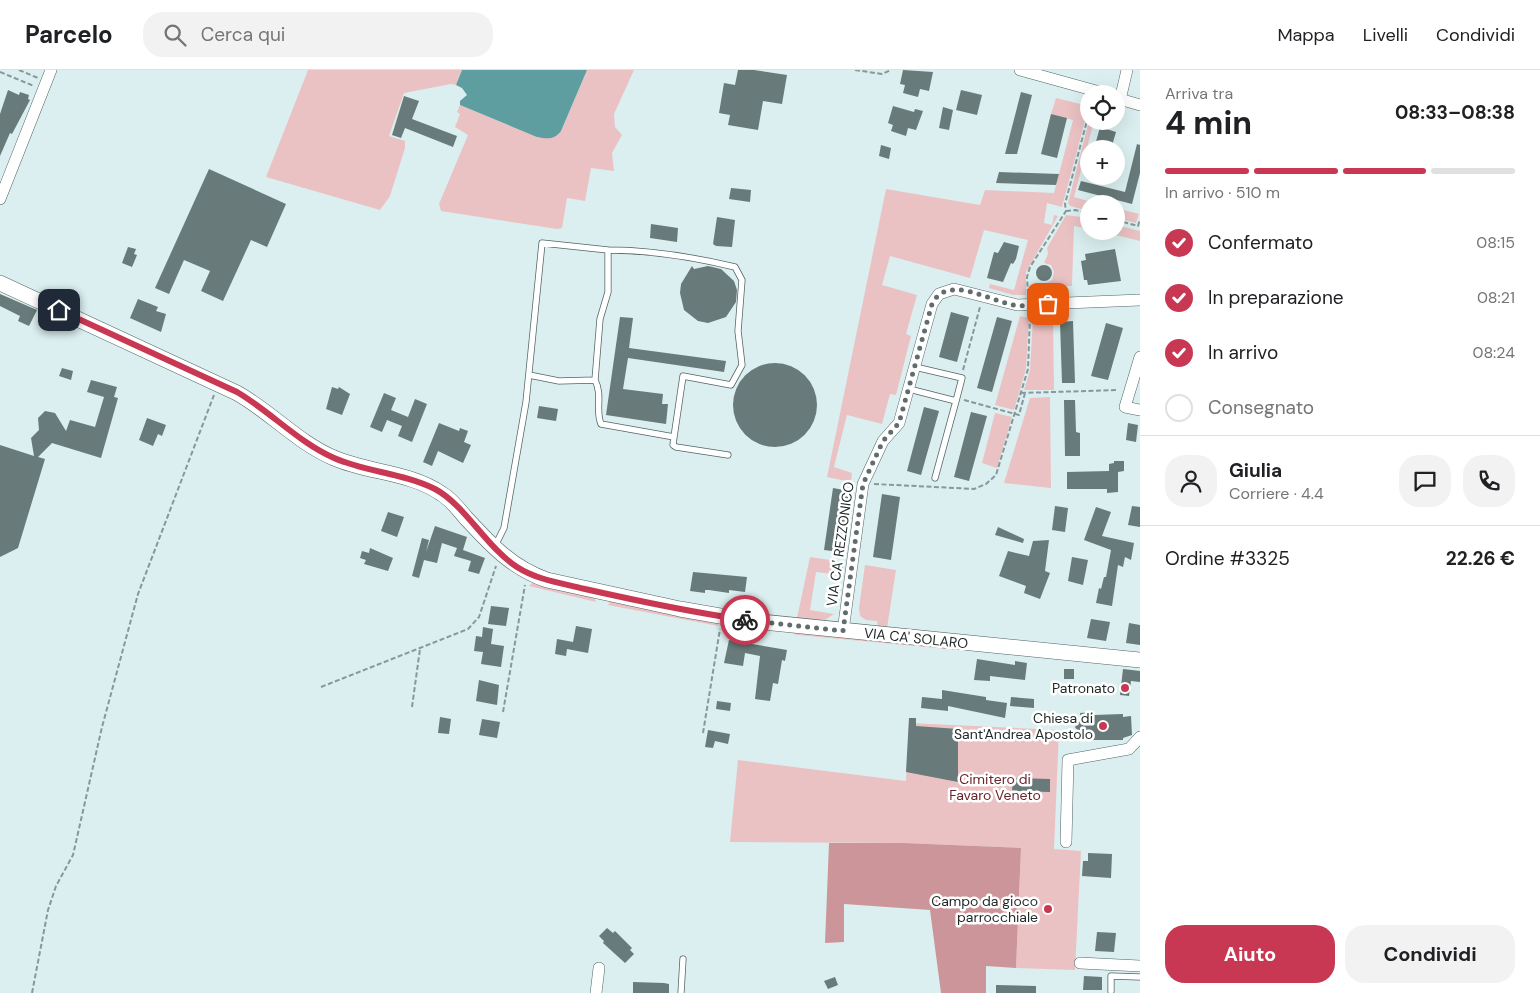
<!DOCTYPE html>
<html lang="it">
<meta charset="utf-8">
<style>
:root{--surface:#fff;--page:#f2f2f2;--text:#202124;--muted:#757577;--line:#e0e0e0;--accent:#c83853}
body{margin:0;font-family:"DM Sans",sans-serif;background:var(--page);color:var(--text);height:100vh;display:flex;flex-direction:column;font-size:19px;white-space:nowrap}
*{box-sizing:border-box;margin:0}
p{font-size:16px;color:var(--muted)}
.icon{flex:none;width:28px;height:28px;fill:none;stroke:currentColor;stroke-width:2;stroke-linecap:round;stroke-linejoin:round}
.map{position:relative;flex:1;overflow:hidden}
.details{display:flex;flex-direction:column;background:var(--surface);width:400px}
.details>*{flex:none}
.tools{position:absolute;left:1080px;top:15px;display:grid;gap:10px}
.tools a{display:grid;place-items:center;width:45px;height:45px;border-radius:50%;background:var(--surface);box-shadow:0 5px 20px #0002;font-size:25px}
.pin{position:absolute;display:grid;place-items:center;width:42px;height:42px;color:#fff;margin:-21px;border-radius:10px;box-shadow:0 2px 8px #0006}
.courier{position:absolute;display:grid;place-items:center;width:50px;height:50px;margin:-25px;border:4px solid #c83853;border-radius:50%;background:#fff;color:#222;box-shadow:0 1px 6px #0007}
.summary em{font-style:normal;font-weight:700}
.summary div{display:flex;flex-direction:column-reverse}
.summary{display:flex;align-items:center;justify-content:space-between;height:85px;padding:0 25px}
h1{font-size:32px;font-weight:700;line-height:38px}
.bar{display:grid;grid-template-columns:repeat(4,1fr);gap:8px 5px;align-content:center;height:60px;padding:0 25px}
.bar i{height:6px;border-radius:4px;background:var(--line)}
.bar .active{background:var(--accent)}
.bar p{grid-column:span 4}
.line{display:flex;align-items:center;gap:12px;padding:0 25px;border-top:1px solid var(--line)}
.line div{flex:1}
.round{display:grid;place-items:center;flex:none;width:52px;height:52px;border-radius:20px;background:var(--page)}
ol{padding:0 25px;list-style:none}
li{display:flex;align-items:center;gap:15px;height:55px}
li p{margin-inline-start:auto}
li .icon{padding:5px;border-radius:50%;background:var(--accent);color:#fff;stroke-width:4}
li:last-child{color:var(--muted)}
li i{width:28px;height:28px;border:2px solid var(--line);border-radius:50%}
.primary-button{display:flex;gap:10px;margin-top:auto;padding:10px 25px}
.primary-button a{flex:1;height:58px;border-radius:20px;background:var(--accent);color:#fff;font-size:20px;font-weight:700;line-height:58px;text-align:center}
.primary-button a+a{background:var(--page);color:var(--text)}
header{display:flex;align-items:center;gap:30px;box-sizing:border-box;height:70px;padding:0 25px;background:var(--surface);border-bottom:1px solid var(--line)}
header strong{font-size:24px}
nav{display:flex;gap:28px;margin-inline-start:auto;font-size:18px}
.search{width:350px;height:45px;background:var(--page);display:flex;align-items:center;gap:12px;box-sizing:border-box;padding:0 18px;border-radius:20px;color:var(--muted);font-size:19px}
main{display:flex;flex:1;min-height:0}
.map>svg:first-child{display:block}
</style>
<header>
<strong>Parcelo</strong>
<div class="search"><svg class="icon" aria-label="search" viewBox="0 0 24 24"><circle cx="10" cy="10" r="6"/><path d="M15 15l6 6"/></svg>Cerca qui</div>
<nav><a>Mappa</a><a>Livelli</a><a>Condividi</a></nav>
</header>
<main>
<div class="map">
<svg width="1140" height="923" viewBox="0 0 1140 923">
<rect width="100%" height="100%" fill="#dbeff0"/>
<path fill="#ebc2c4" d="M308 0H462L456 15 451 14 404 23 389 66 405 71V78L390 126 380 140 266 107Z
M587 0H634L614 44 615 57 622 65 612 83 614 101 591 98 585 131 567 128 562 158 557 159 441 141 439 134 468 65 455 57 460 44 457 42 460 35 510 56 561 61Z
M1056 28 1089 36 1062 137 1047 133 1044 153 1052 155 1054 145 1058 146 1026 202V225H1013L989 218 990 214 1014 220 1028 170 984 160 970 208 890 186 882 215 917 225 906 264 911 266 896 325 890 324 882 354 847 345 834 397 852 403 851 412 827 407 886 119 980 135 985 120 1054 123 1073 50 1051 44Z
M1089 51H1094L1074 127 1099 134H1089V141L1070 136 1068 133Z
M1116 138 1139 144 1136 153 1116 148Z
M1066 145 1089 148V159L1074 156 1072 216H1044V214L1052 210 1054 202 1051 195 1044 193 1048 184 1047 178Z
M1116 155 1140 161V171L1099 161H1116Z
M1020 246 1029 248 1026 299 1014 340 995 335Z
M1033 247H1053L1054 320H1024L1030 300Z
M1050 327 1051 418 1004 413 1030 328Z
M995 343 1012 347 997 398 982 393Z
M810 487 844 492 842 505 816 502 810 540 834 544 825 550 797 548Z
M865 495 896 500 887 558 878 557 877 551 866 550 860 546 859 538Z
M532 513 593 526 596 532 529 516Z
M611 530 718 553V556L608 535Z
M794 562 958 577V580L798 565 793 564Z
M909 653 1059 660 1054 779 1081 781 1075 900 1016 898 1021 778 904 773 730 772 738 690 906 711Z"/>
<path fill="#cc9599" d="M829 773H904L1021 778 1016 898 986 896V923H941L930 840 844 834V872L825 873Z"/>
<path fill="#5e9ea1" d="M462 0H587L561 61C554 70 548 69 537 67L460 35V31L467 25 462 18 456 15Z"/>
<path fill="#687a7a" d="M738 0H754L787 5 782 34 763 31 758 60 728 55 730 45 719 43 724 13 735 15Z
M903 0 933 2 929 21 920 19 918 27 903 23 905 15 900 14Z
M8 20 19 25 20 22 29 25 28 29 30 30 12 64 10 63 0 86V44Z
M961 20 982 25 977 45 956 40Z
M1021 22 1032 25 1017 84H1005Z
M404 26 419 31 412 49 457 66 453 77 405 58 401 68 392 65Z
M893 36 914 42 915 39 923 41 916 60 908 58 906 66 891 61 893 55 888 53Z
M943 37 953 40 949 60 939 58Z
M1051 44 1067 48 1057 88 1041 84Z
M1100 57 1116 62 1111 79H1094Z
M1137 74 1140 75V103L1132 134 1078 120 1081 111 1125 122Z
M881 75 891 78 889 89 879 86Z
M209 99 286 134 267 177 251 170 223 231 201 221 210 201 184 190 169 224 155 218Z
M999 102 1059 104 1056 115 996 113Z
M731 118 751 120 750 132 729 129Z
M717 147 735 150 732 177 716 176 713 174Z
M651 154 678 158 677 172 650 168Z
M1004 172 1019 176 1016 189 1013 194 1011 193 1003 212 987 208 994 182 998 183Z
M128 177 136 179 134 184 137 185 132 197 122 193Z
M1115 179 1121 211 1088 215 1087 210H1084L1081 191 1086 190 1085 184Z
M1036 203a8 8 0 1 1 16 0a8 8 0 1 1-16 0Z
M692 196 694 199 708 196 721 199 734 211 737 220 736 232 726 247 708 253 698 251 684 240 680 223 681 214Z
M0 224 37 240 29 256 18 251 20 246 0 236Z
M138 229 158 237 156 241 166 244 161 262 130 248Z
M951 242 969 247 957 292 939 287Z
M620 247 633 248 629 278 726 291 724 302 628 288 623 319 663 324 662 334H668L666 354 606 345Z
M997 247 1012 251 992 322 977 318Z
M1073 251 1075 313H1062L1060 252Z
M1106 253 1123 258 1108 310 1091 306Z
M733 335a42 42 0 1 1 84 0a42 42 0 1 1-84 0Z
M62 298 73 301 71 310 59 306Z
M91 310 117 317 114 327 118 328 101 388 52 373 38 387 45 389 18 478 0 487V375L34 386 31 368 39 360 38 348 45 341 55 343 66 361 70 350 95 357 104 327 87 322Z
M332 317 338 319 339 317 350 324 342 345 326 339Z
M384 323 396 328 391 340 408 347 415 329 427 334 412 372 398 366 402 356 387 350 382 362 370 357Z
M1064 330H1075L1076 362 1080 363V386H1065Z
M539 336 558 339 556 351 537 348Z
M924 337 939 341 921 405 907 401Z
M971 342 987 346 969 411 954 407Z
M147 348 166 355 162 366 158 364 153 376 139 370Z
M439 353 459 361 460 358 468 361 464 372 471 375 463 393 438 381 432 396 423 392Z
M1128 353 1138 355 1136 372 1126 370Z
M1114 391H1124V401L1118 402V422L1107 423V419H1067V402L1109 401V394L1114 393Z
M833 418 849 421 840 482 824 480Z
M882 424 900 427 891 490 873 487Z
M1055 436 1068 438 1065 462 1052 460Z
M1132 436 1140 437V457L1128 455Z
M1096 437 1111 442 1102 466 1134 473 1131 490 1125 487 1123 497 1118 495 1112 536 1096 533 1099 518 1101 519 1104 507H1106L1111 480 1084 470Z
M388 442 404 447 397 467 381 461Z
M435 456 467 467 463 480 485 488 479 504 468 501 471 491 454 486 457 478 442 473 437 493 424 490 419 508 412 506 422 468 429 470 426 482Z
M998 457 1024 469 1023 473 995 465Z
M1049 470 1045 501 1050 503 1040 529 1024 523 1026 516 999 506 1008 481 1029 486 1033 471Z
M370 478 393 488 388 501 364 494 366 490 360 488 362 481 369 483Z
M1072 487 1088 490 1083 515 1068 511Z
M693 502 747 507 745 522 729 520V523L709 520H705V523L690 521Z
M491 536 509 538 506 556 488 554Z
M1091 549 1110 552 1106 571 1087 568Z
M1129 553 1140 555V575L1126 573Z
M576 556 592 559 588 583 567 579 566 586 555 584 557 569 573 572Z
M483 557 493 559 491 574 504 576 501 597 481 594 483 582 474 581 476 566 482 567Z
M729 570 787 580 785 591 782 590 778 614 773 613 770 631 755 629 760 586 745 583 743 596 724 593Z
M977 589 1015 595V591L1027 593 1025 610 990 606V611L974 610Z
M1064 599H1074V609H1064Z
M1123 599 1140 601V612L1131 611 1129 626 1120 625Z
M479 610 499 615 497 635 476 631Z
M942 620 986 627V630L1007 633 1005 648 948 636V641L921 638 922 627 942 629Z
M1011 627 1034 629V638L1010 636Z
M717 631 731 633 730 641 716 639Z
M1094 642V645L1123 644V647L1131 646 1132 665 1123 668V670H1080V664L1075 657 1081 649 1080 643Z
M440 647 451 649 449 664 438 663Z
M909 648H916V656L958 659V712L906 702Z
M482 649 500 652 497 668 479 665Z
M708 660 730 664 728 674 715 671 713 678 705 677Z
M1013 708 1050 709V722L1012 721Z
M1088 783 1112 784 1111 808 1082 806 1083 791H1088Z
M607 858 613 863 615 861 632 878 630 880 634 884 625 893 603 873 604 871 599 866Z
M1097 862 1116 863 1114 882 1095 881Z
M1084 906 1102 907V920H1083Z
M835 907 838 915 828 919 824 911Z
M633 912 664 913 669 914V923H633Z
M996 915 1036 916V923H996Z"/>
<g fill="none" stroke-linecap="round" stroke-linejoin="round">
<defs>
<path id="service" d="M595 310C603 326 595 340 601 354L674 367 683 306 731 315 742 295 738 261 742 210 735 197C693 187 652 180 608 180
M909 319 956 331 962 308 915 297
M674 367 673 375 676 377 728 385
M935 408 956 331
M495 476 504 458 526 332 542 173 608 180V222L600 249 595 310 559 311 529 305
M1111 921V906L1140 907
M681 923 683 889"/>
<path id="minor" d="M1020 0 1107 24
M1116 28 1140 35
M1120 30 1127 0
M0 129 51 0
M1140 287 1125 337 1140 340
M843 561 863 414 883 371 899 353 932 234 939 224 954 219 1017 235 1140 230
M1066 772 1068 690 1129 679 1140 667
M1080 893 1140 896
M596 923 599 898"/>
<path id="tertiary" d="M0 213 237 323C271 342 298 373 334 388 369 403 411 402 442 424 452 430 459 440 466 448 491 475 512 498 547 510L680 539 743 550 1140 590"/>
</defs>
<use href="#service" stroke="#526464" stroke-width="7"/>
<use href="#minor" stroke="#526464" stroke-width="12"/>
<use href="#tertiary" stroke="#526464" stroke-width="16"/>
<path stroke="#889798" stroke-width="2" stroke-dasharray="5 2.5" stroke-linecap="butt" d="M19 0 38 8
M855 0 882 4 891 0
M0 2 34 16
M1066 141 1075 140 1089 143
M1116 150 1138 156 1140 149
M1028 224 1027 207 1030 197 1066 141 1065 134 1089 43
M963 300 980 237
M1021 323 1118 320
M964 330 1019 345 1025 323
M874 414 974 419 986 414 996 405 1028 299 1030 246
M321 617 468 559 479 547 496 496
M412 637 420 579
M503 642 525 515
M703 663 720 559
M32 923 48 840 56 816 73 785 102 657 138 524 214 325"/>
<use href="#service" stroke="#fff" stroke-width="5.5"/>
<use href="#minor" stroke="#fff" stroke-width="11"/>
<use href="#tertiary" stroke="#fff" stroke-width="15"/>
</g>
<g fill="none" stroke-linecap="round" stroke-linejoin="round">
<path stroke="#616d6d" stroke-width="5" stroke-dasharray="0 9" d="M745 550 843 561 863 414 883 371 899 353 932 234C947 204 988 230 1013 235 1024 237 1037 235 1048 234"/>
<path stroke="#c83853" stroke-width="6" d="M59 240 237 322C271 342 298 372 334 388 366 402 403 403 435 419 465 435 486 477 517 497 537 510 562 513 585 519 638 531 691 542 745 550"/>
</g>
<g fill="#c83853" stroke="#fff" stroke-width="2">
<circle cx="1125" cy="618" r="5"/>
<circle cx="1103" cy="656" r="5"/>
<circle cx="1048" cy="839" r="5"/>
</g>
<g text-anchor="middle" stroke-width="5" stroke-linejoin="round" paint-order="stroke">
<g font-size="14" fill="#1f2727" stroke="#fff">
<text transform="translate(840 474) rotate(-82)" y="5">VIA CA' REZZONICO</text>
<text transform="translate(916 568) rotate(6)" y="5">VIA CA' SOLARO</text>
</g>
<g font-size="14" fill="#1f2727" stroke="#fff" text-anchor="end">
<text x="1115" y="623">Patronato</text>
<text x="1093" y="653">Chiesa di<tspan x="1093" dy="16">Sant'Andrea Apostolo</tspan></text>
<text x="1038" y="836">Campo da gioco<tspan x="1038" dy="16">parrocchiale</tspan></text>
</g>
<g font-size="14" fill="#66242d" stroke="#fff">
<text x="995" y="714">Cimitero di<tspan x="995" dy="16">Favaro Veneto</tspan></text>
</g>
</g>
</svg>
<div class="tools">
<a><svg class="icon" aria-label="locate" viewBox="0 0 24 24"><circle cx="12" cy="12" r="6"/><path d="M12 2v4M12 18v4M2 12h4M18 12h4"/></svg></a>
<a>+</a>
<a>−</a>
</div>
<div class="pin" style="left:1048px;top:234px;background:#ea580c"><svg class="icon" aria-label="bag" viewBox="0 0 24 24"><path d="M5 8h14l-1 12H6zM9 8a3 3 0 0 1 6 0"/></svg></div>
<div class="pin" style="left:59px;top:240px;background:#1f2937"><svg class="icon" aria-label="home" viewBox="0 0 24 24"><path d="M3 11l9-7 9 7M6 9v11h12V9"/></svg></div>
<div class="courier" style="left:745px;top:550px"><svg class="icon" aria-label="bike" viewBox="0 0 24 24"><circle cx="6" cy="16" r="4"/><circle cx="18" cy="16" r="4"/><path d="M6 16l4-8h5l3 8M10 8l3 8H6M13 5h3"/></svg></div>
</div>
<section class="details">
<div class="summary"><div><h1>4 min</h1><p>Arriva tra</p></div><em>08:33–08:38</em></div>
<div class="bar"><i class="active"></i><i class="active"></i><i class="active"></i><i></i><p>In arrivo · 510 m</p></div>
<ol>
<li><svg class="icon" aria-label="check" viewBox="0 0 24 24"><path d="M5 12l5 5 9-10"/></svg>Confermato<p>08:15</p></li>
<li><svg class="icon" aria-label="check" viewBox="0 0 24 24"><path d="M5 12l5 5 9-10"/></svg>In preparazione<p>08:21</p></li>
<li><svg class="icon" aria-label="check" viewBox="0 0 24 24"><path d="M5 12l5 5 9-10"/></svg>In arrivo<p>08:24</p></li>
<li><i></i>Consegnato</li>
</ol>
<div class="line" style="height:90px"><a class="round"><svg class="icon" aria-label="person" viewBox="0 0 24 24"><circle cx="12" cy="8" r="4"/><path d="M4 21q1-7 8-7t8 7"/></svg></a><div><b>Giulia</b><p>Corriere · 4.4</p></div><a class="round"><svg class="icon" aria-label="chat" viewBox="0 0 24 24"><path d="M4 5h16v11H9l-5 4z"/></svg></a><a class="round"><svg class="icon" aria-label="phone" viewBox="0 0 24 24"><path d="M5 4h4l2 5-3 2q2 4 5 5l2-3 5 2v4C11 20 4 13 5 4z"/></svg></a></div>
<div class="line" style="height:65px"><div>Ordine #3325</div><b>22.26 €</b></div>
<div class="primary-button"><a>Aiuto</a><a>Condividi</a></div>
</section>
</main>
